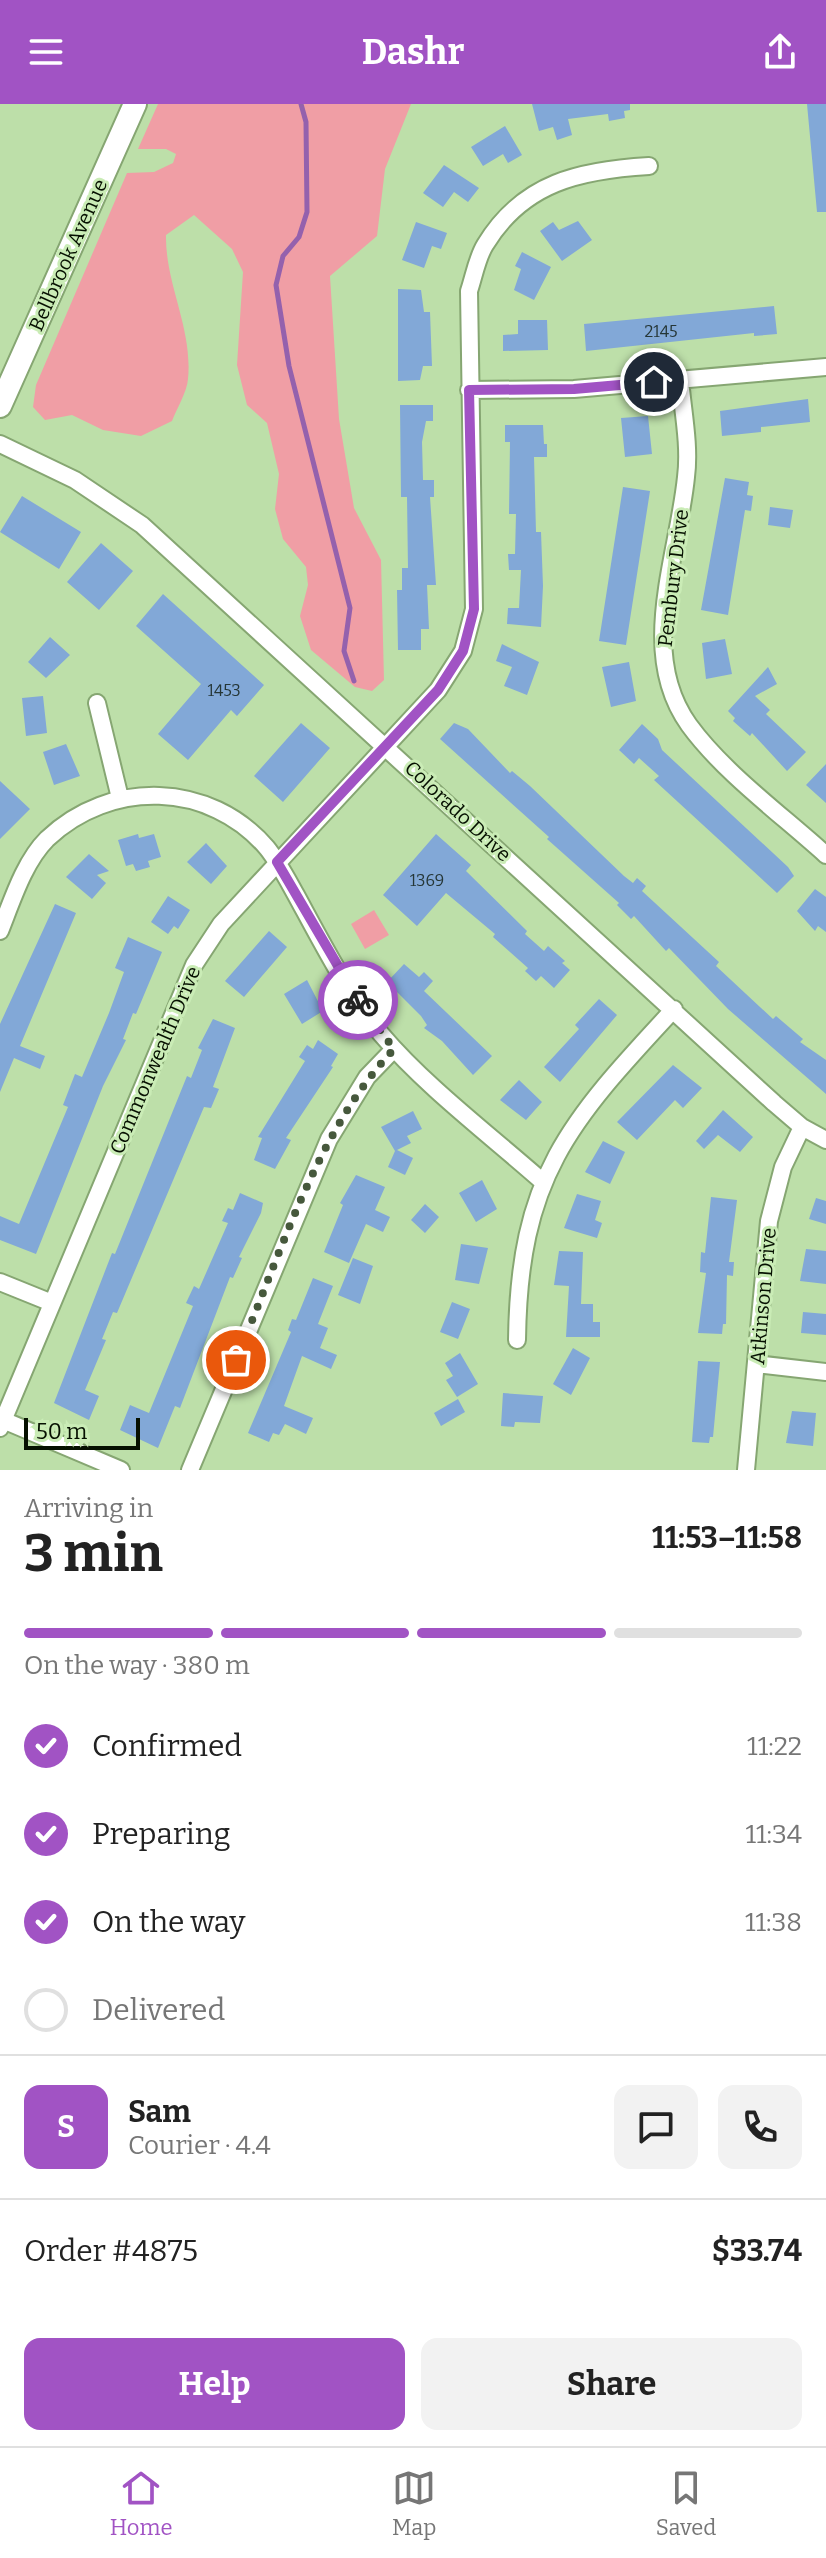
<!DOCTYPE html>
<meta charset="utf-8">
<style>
:root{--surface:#fff;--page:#f2f2f2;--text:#222;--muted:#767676;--line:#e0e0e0;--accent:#a153c4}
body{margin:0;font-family:Bitter,serif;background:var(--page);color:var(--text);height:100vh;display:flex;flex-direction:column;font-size:30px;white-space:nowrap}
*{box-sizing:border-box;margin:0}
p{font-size:26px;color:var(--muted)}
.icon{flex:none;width:44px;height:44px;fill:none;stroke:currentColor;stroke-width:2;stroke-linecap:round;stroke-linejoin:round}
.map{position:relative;height:1366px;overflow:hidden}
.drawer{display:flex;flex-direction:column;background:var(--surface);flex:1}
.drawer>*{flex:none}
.scale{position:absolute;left:24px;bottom:20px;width:116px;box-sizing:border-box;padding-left:8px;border:4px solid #061001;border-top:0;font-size:22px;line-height:28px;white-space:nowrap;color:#061001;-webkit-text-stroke:6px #caecb6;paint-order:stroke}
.pin{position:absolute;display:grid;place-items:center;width:68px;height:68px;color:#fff;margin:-34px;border:4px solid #fff;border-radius:50%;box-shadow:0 2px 8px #0007}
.courier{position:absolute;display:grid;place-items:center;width:80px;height:80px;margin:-40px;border:6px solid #a153c4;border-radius:50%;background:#fff;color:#222;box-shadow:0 2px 10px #0007}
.headline em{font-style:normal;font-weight:700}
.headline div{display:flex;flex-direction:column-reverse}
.headline{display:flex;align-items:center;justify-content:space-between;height:136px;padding:0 24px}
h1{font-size:52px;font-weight:700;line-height:60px}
.bar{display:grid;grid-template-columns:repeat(4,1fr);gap:12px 8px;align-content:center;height:96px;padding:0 24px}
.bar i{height:10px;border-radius:6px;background:var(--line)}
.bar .active{background:var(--accent)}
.bar p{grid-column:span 4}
.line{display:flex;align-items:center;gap:20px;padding:0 24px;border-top:2px solid var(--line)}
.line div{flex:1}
.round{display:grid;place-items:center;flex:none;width:84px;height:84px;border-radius:16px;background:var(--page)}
ol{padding:0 24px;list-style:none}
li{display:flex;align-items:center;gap:24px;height:88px}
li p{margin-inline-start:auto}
li .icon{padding:8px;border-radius:50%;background:var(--accent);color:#fff;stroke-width:4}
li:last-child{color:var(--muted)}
li i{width:44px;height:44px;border:4px solid var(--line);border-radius:50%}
.action{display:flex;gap:16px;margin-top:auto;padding:16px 24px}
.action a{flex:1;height:92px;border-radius:16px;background:var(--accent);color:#fff;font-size:32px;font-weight:700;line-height:92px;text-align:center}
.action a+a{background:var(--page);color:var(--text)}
header{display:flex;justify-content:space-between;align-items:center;height:104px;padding:0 24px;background:var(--accent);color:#fff;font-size:36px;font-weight:700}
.tabs{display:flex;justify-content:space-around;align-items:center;height:112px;border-top:2px solid var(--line);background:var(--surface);font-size:22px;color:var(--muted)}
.tabs a{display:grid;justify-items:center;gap:4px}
.tabs .active{color:var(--accent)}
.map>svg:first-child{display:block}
</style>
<header><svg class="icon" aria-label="menu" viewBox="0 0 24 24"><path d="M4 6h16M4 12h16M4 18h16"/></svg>Dashr<svg class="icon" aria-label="share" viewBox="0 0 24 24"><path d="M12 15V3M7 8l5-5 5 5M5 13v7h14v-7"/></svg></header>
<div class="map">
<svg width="826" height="1366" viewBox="0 0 826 1366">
<rect width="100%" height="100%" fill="#bddfa9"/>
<path fill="#f09ea5" d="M158 0H411L385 65 377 132 330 172 339 315 354 404 381 456 384 576 372 587 355 583 311 546 300 512 308 481 306 463 283 435 275 405 279 370 267 319 247 301 237 261 243 168 232 145 194 111 166 131C165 180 193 224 188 275 187 288 177 304 172 317L141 332 103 326 72 311 45 316 33 303 36 281 127 69 154 68 173 59 176 50 166 45H138Z
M374 806 389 831 365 845 351 820Z"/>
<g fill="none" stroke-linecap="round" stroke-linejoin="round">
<path stroke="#9461ad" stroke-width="5" d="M301 0 306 18 307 108 299 133 283 152 276 181 289 262 350 504 344 547 354 577"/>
</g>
<path fill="#82a8d7" d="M532 0H630V6L624 7 625 14 609 17 608 10 568 15 572 31 557 36 553 23 539 27Z
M807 0H826V108H817Z
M505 22 522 51 508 59 503 50 483 62 471 43Z
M444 61 479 84 468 98 454 88 443 103 423 89Z
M578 117 592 136 562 157 540 127 553 118 559 126Z
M416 118 447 129 441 145 432 142 424 164 402 156Z
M522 148 551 163 534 196 514 186 521 165 515 162Z
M398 185 421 186 424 208H430L432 262H423L420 276 398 277Z
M774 202 777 230 754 232V229L586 247 584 220Z
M518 216H547L548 246 503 247V231L518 230Z
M808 295 810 318 761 323V328L722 332 720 307Z
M400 301H433V317H426L422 338 423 376H434V393H430L436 481H427L429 525H421V546H398L397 486H402V464H408L407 393H401Z
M648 312 652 350 625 353 621 314Z
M505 321H543L544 340H547V353H534L536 428H541L543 482 541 523 507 520 508 504H519L521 466H509L508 450H515L516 410H509L510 338H505Z
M725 374 749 378 747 391 753 392 751 407 745 406 728 511 701 506Z
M623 383 650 387 626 541 599 537Z
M22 392 81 428 59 465 0 428Z
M770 403 793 406 790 424 768 421Z
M101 439 133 467 99 506 67 478Z
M163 490 264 581 237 612 231 606 188 656 158 630 201 580 136 522Z
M50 533 70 551 46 574 28 558Z
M725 535 732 570 706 575 702 539Z
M502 540 539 558 527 591 504 582 512 563 496 557Z
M629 558 636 597 611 603 602 563Z
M768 563 777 580 755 592 770 606 766 610 806 648 787 667 752 629 750 632 733 617 735 614 728 607Z
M43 592 47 629 26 632 22 594Z
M301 619 330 644 283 698 254 672Z
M454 619 468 625 510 669 512 667 530 682 624 772 633 779 637 774 646 782 642 787 719 858 716 862 773 915 776 912 803 935 800 938 826 956V990L728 905 669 844 666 847 634 812 631 815 617 801 619 799 547 735 549 733 440 635Z
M642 620 658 635 662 646 788 763 794 772 777 789 654 676 659 672 639 654 634 660 619 646Z
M66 640 80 672 54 681 43 648Z
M826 660V699L806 681Z
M0 677 30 705 0 735Z
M138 730 139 734 154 730 161 753 148 757 150 763 136 767 133 760 126 762 118 736Z
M436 730 471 761 466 767 527 827 525 830 544 847 548 842 565 857 562 859 570 866 554 884 541 872 536 877 525 867 528 864 493 833 495 830 446 789 417 822 383 791Z
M206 739 227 762 211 780 187 758Z
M89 750 109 767 97 771 106 779 92 795 66 773Z
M815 785 826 793V828L818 822 815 827 797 807Z
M168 792 190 806 178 825 174 822 168 830 151 818Z
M55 800 76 809 20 942 45 952 40 965 14 954 0 988V920Z
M269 827 287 843 244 893 225 877Z
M128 833 162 848 136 910 133 909 123 935 126 936 103 982 36 1150 0 1136V1112L19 1120 68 1003 63 1001 75 970 82 973 109 909 124 868 115 864Z
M404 860 419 873 424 868 433 877 424 887 492 952 473 971 442 937 424 924 427 921 421 912 387 878Z
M307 876 323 907 302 920 284 890Z
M599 895 617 911 560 978 544 963 579 925 575 921Z
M213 915 235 924 213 983 219 985 211 1004 204 1003 117 1209 113 1208 102 1235 106 1236 85 1286 99 1292 89 1316 54 1299 112 1149 115 1150 187 972 191 974 202 946 198 944Z
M318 936 338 950 331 962 333 963 286 1034 291 1036 275 1065 254 1056 262 1034 258 1033 305 957 299 953 307 941 313 945Z
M673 961 702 984 683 1004 675 996 637 1036 617 1018Z
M519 976 542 998 526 1016 500 996Z
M723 1006 753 1033 740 1048 718 1031 704 1045 696 1037Z
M413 1007 422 1025 407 1032 411 1039 397 1046 413 1054 405 1071 388 1063 395 1047 381 1023Z
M603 1037 625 1048 610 1080 585 1068Z
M356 1071 385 1083 375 1106 390 1113 383 1128 366 1120 349 1159 324 1148 343 1101 340 1099Z
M482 1076 497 1105 476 1118 459 1089Z
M240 1089 263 1099 261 1109 239 1153 242 1154 233 1174 230 1173 180 1304 175 1302 158 1344 120 1326 130 1301 149 1309 193 1202 186 1199 194 1182 199 1185 228 1119 222 1117 228 1104 233 1106Z
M577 1090 601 1097 595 1116 602 1119 597 1134 564 1124Z
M711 1093 737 1096 729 1158H734L733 1172 727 1171 726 1220H723L722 1230 698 1229 706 1169 700 1168 701 1148 705 1149Z
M816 1094 826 1097V1120L809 1115Z
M425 1100 439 1113 425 1129 411 1116Z
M461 1140 488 1144 479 1180 455 1176Z
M806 1145 826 1147V1180L800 1177Z
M559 1147 583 1148 581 1200H593V1218H600V1233H566L569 1182 554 1181Z
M353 1154 373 1162 360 1200 338 1191Z
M313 1174 333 1182 318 1220 328 1224 320 1244 337 1251 331 1265 302 1252 284 1302 313 1314 306 1330 285 1320 279 1331 273 1329 269 1338 248 1329 291 1228 288 1226 292 1215 296 1216Z
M452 1198 470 1205 458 1235 440 1228Z
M803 1208 826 1210V1231L801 1229Z
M573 1244 590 1254 571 1291 553 1280Z
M460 1249 478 1280 457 1293 446 1276 453 1272 445 1259Z
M698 1257 720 1258 713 1333H710L709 1339 692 1338Z
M503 1289 543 1292 540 1319 515 1318 514 1323 501 1322Z
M458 1295 465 1308 441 1322 434 1309Z
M792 1307 816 1309 813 1342 786 1339Z"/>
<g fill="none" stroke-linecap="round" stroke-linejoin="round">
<defs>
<path id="street" d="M680 276C683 308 690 342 686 373 678 453 637 549 689 621 724 669 782 711 826 751
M469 286 574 285 826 263
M0 340 75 376 142 421 774 999 802 1023 826 1036
M97 599 120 694
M0 827C12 797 24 758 47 735 110 675 210 677 267 744 279 759 287 775 296 791 321 837 348 890 381 930 425 982 491 1032 543 1078
M0 1178 52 1199
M517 1236C519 1073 568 1019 674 905
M756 1260 826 1268
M3 1316 121 1366
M0 1324 194 861 221 820 438 586 463 547 474 505 469 187C474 172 477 154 485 141 523 78 581 66 649 62
M190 1366 329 1035 367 973 394 945
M746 1366 769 1117 783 1063 802 1023"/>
<path id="secondary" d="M0 302 135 0"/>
</defs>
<use href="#street" stroke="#86a672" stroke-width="20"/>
<use href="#secondary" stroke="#86a672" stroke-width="26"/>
<use href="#street" stroke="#fff" stroke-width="16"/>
<use href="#secondary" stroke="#fff" stroke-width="22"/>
</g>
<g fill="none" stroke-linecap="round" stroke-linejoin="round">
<path stroke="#46583c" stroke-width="8" stroke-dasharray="0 14.4" d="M236 1256C280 1152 317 1026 394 945L358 896"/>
<path stroke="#a153c4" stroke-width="10" d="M358 896 277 758 438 586 463 547 474 505 469 286 574 285 654 278"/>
</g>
<g text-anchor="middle" stroke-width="6" stroke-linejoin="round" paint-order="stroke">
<g font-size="16" fill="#253636">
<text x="661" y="233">2145</text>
<text x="224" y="592">1453</text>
<text x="427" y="782">1369</text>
</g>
<g font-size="20" fill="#061001" stroke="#caecb6">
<text transform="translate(68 151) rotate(-66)" y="7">Bellbrook Avenue</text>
<text transform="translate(673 474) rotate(-83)" y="7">Pembury Drive</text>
<text transform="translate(458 707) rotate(43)" y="7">Colorado Drive</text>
<text transform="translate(155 956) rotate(-67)" y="7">Commonwealth Drive</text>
<text transform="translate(763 1192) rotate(-85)" y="7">Atkinson Drive</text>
</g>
</g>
</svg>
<div class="scale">50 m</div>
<div class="pin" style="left:236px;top:1256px;background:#ea580c"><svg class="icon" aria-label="bag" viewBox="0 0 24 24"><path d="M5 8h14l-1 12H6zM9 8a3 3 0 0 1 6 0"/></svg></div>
<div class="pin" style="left:654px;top:278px;background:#1f2937"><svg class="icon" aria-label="home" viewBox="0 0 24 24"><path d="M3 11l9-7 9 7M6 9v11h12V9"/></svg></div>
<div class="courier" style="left:358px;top:896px"><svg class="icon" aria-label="bike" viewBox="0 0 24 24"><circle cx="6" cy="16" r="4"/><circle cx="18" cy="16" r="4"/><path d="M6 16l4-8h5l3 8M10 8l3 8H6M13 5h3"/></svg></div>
</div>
<section class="drawer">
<div class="headline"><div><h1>3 min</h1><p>Arriving in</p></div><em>11:53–11:58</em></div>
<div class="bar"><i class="active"></i><i class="active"></i><i class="active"></i><i></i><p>On the way · 380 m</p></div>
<ol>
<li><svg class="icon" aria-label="check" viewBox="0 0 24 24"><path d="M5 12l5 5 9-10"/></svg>Confirmed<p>11:22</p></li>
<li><svg class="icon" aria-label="check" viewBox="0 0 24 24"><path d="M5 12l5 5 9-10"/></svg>Preparing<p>11:34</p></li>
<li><svg class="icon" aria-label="check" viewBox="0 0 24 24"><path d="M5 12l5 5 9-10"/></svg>On the way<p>11:38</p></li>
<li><i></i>Delivered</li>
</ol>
<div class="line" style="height:144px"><b class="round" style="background:var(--accent);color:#fff">S</b><div><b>Sam</b><p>Courier · 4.4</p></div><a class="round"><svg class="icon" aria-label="chat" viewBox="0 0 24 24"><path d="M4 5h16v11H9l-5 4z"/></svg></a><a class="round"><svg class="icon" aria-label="phone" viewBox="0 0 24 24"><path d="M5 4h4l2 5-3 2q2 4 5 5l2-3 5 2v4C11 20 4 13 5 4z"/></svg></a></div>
<div class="line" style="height:104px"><div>Order #4875</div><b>$33.74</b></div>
<div class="action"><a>Help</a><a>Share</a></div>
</section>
<nav class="tabs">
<a class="active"><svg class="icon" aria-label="home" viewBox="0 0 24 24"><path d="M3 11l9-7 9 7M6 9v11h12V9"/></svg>Home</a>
<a><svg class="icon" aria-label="map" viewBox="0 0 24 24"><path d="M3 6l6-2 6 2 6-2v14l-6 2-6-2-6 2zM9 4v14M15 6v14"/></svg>Map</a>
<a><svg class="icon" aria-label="saved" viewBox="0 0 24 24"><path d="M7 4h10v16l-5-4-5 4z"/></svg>Saved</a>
</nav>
